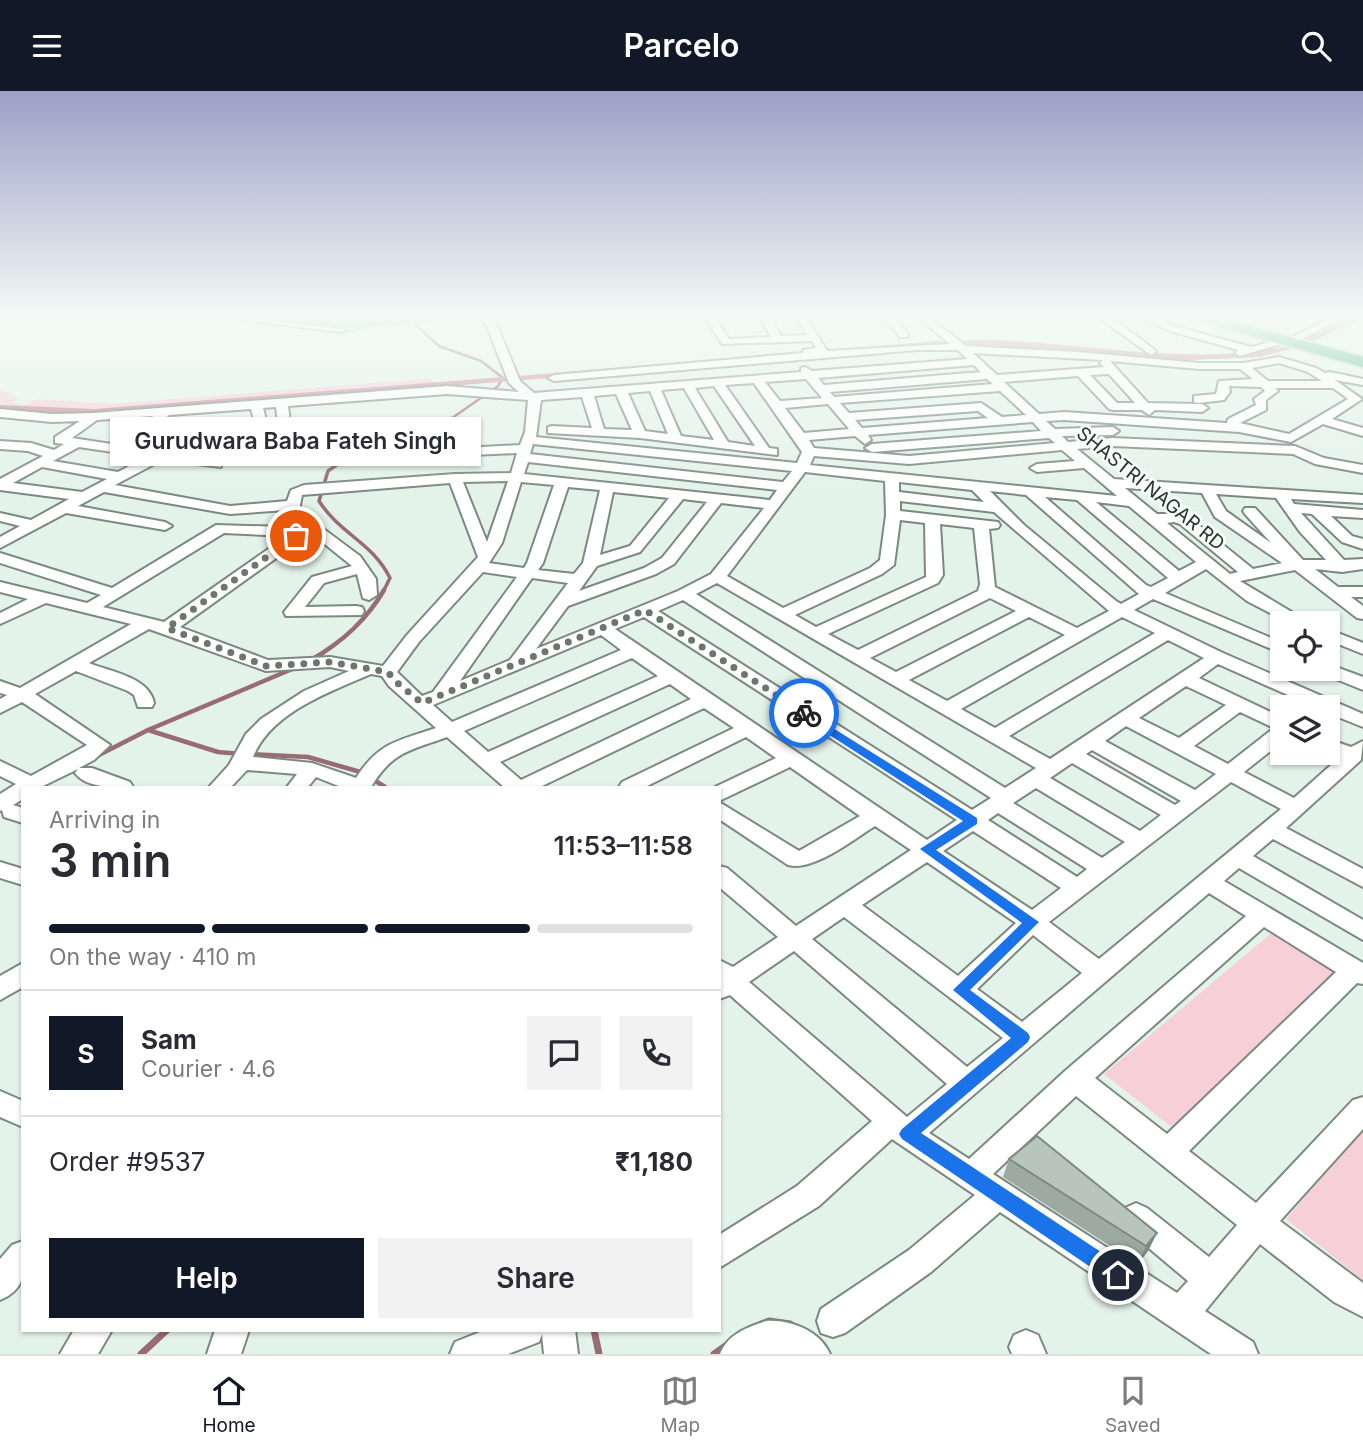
<!DOCTYPE html>
<meta charset="utf-8">
<style>
:root{--surface:#fff;--page:#f2f2f3;--text:#2b2b33;--muted:#7c7c81;--line:#e1e1e2;--accent:#111827}
body{margin:0;font-family:Inter,sans-serif;background:var(--page);color:var(--text);height:100vh;display:flex;flex-direction:column;font-size:26px;white-space:nowrap}
*{box-sizing:border-box;margin:0}
p{font-size:23px;color:var(--muted)}
.icon{flex:none;width:38px;height:38px;fill:none;stroke:currentColor;stroke-width:2;stroke-linecap:round;stroke-linejoin:round}
.map{position:relative;flex:1;overflow:hidden}
.details{position:absolute;left:21px;top:695px;width:700px;height:546px;display:flex;flex-direction:column;background:var(--surface);border-radius:0px;box-shadow:0 2px 5px #0004}
.details>*{flex:none}
.buttons{position:absolute;left:1270px;top:520px;display:grid;gap:14px}
.buttons a{display:grid;place-items:center;width:70px;height:70px;border-radius:0px;background:var(--surface);box-shadow:0 2px 5px #0004;font-size:35px}
.pin{position:absolute;display:grid;place-items:center;width:60px;height:60px;color:#fff;margin:-30px;border:4px solid #fff;border-radius:50%;box-shadow:0 2px 7px #0007}
.courier{position:absolute;display:grid;place-items:center;width:70px;height:70px;margin:-35px;border:5px solid #1a73e8;border-radius:50%;background:#fff;color:#222;box-shadow:0 2px 9px #0007}
.bubble{position:absolute;height:49px;border-radius:0px;background:var(--surface);box-shadow:0 2px 5px #0004;font-size:23px;font-weight:600;line-height:49px;text-align:center}
.head em{font-style:normal;font-weight:600}
.head div{display:flex;flex-direction:column-reverse}
.head{display:flex;align-items:center;justify-content:space-between;height:119px;padding:0 28px}
h1{font-size:46px;font-weight:600;line-height:52px}
.bar{display:grid;grid-template-columns:repeat(4,1fr);gap:10px 7px;align-content:center;height:84px;padding:0 28px}
.bar i{height:9px;border-radius:5px;background:var(--line)}
.bar .selected{background:var(--accent)}
.bar p{grid-column:span 4}
.line{display:flex;align-items:center;gap:18px;padding:0 28px;border-top:2px solid var(--line)}
.line div{flex:1}
.round{display:grid;place-items:center;flex:none;width:74px;height:74px;border-radius:0px;background:var(--page)}
.action{display:flex;gap:14px;margin-top:auto;padding:14px 28px}
.action a{flex:1;height:80px;border-radius:0px;background:var(--accent);color:#fff;font-size:28px;font-weight:600;line-height:80px;text-align:center}
.action a+a{background:var(--page);color:var(--text)}
header{display:flex;justify-content:space-between;align-items:center;height:91px;padding:0 28px;background:var(--accent);color:#fff;font-size:32px;font-weight:600}
.menu{display:flex;justify-content:space-around;align-items:center;height:98px;border-top:2px solid var(--line);background:var(--surface);font-size:19px;color:var(--muted)}
.menu a{display:grid;justify-items:center;gap:4px}
.menu .selected{color:var(--accent)}
.map>svg:first-child{display:block}
</style>
<header><svg class="icon" aria-label="menu" viewBox="0 0 24 24"><path d="M4 6h16M4 12h16M4 18h16"/></svg>Parcelo<svg class="icon" aria-label="search" viewBox="0 0 24 24"><circle cx="10" cy="10" r="6"/><path d="M15 15l6 6"/></svg></header>
<div class="map">
<svg width="1363" height="1263" viewBox="0 0 1363 1263">
<rect width="100%" height="100%" fill="#e4f3ea"/>
<path fill="#f7cfd6" d="M431 287 433 292 107 318 55 319 0 313V299L13 303 9 305 19 307 12 312 24 314 37 308 113 313Z
M1275 839 1337 878 1174 1038 1104 983Z
M1363 1038V1189L1286 1128Z"/>
<g fill="none" stroke-linecap="round" stroke-linejoin="round">
<path stroke="#996b74" stroke-width="2.5" d="M406 225 439 255 481 270 503 287 498 295 432 341 414 347"/>
<path stroke="#996b74" stroke-width="3.5" d="M383 501 390 487C372 451 341 444 319 410L328 380 345 368 419 345"/>
<path stroke="#996b74" stroke-width="4.5" d="M311 569C342 551 366 530 384 499
M148 639 218 661 241 663
M249 663 308 666 364 682
M97 665 148 639 297 576
M371 687 385 696"/>
<path stroke="#996b74" stroke-width="7" d="M749 1238 769 1230 790 1233
M594 1239 599 1263
M141 1263 167 1239
M714 1263 728 1253"/>
<path fill="#c88392" fill-rule="evenodd" d="M1355 225H1363V227L1313 250 1306 248Z
M992 249C1094 253 1191 276 1293 254L1297 256 1260 266 1189 269 992 254 938 255 866 260 862 258 866 256 938 250Z
M619 277 623 279 622 281 94 324 0 320V314L94 318Z"/>
<defs>
<path id="minor" d="M232 225H259L339 235 376 229 381 232 339 241 237 228Z
M483 225H493L520 290 534 302 801 281V277L805 276 812 280 967 268 958 259H917L554 290 548 287 554 284 803 262V259L816 257 812 250 722 253 704 225H714L729 248 771 246 759 225H769L781 245 808 244 795 225H805L827 260 950 253 916 225H927L966 255 1079 261 1199 272H1243L1279 266 1316 277 1325 282 1330 281 1363 288V294L1335 289 1362 308 1332 328 1363 337V345L1323 333 1291 351 1239 341 1064 329 1046 330 1055 338 1113 336 1119 340 1113 344 1062 345 1068 351 1113 347 1295 355 1324 367 1363 374V382L1315 373 1293 363 1113 355 1077 358 1114 388 1363 404V412L1291 408 1294 413 1363 419V427L1331 425 1352 445 1363 448V458L1342 451 1312 423 1301 422 1344 469 1363 468V478L1342 481 1315 478 1338 496H1363V506H1351L1363 515V528L1357 527 1295 479 1240 490 1310 532H1289L1247 510 1206 478 1165 502 1283 552V563L1153 508 1134 519 1223 562 1363 623V636L1328 622V616H1315L1218 573 1199 587 1283 627V650L1244 681 1294 707 1340 666 1328 661V648L1351 656 1363 650 1361 669 1286 737 1363 778V796L1273 748 1253 765 1363 829V849L1239 777 1224 790 1363 872V893L1357 892 1189 1060 1256 1112 1353 1009 1363 1006V1038L1280 1130 1363 1192V1226L1334 1211 1260 1153 1205 1220 1253 1251 1258 1263H1211L1000 1121 931 1181 845 1242 833 1246 821 1242 817 1230 821 1218 909 1159 975 1104 892 1048 819 1115 719 1177V1144L797 1095 872 1030 730 904 719 908V869L733 876 778 846 719 796V775L727 777 796 835 911 759 875 735C854 748 813 781 788 774L719 728V711L799 760 860 725 790 676 719 710V696H715L776 667 746 646 645 696H619L622 691 734 637 704 617 540 696H504L447 646C409 660 393 660 371 696H341L316 686 308 696H287L297 683 247 679 231 696H209L229 674 246 643 261 628 304 600 349 580 330 576 266 580 149 538 89 572C111 581 149 586 154 612L152 616H138L134 604 128 600 76 580 35 603 110 654 94 669 79 677H92L130 691 133 696C115 696 87 698 75 682L78 678 41 696H23V708L13 714 23 717V732L4 726 2 719 0 720V703L16 693 0 685V670L31 685 87 654 22 611 0 622V608L7 604 0 602V590L20 597 131 533 46 512 0 533V522L28 508 0 501V491L87 512 101 504 0 472V462L112 497 216 434 287 436 286 419 230 423 104 401 78 415 165 431 172 435 165 439 66 422 0 457V446L20 435 0 430V422L31 429 69 408 0 399V388L43 365 28 360 0 358V350L31 352 54 359 64 353 55 352V346L80 330 52 331 0 326V318L52 323 94 322 447 295 519 301 509 292ZM973 262 1103 269 1100 272 1104 276 997 284ZM1110 270 1199 278H1240L1253 288 1219 290 1216 303 1194 305V311L1198 312 1224 309 1230 301 1229 295 1261 296 1265 300 1254 308 1256 314 1228 328 1227 332 1064 321 1039 323 1004 291 1078 285 1109 318 1113 319H1142L1149 324 1155 319 1202 321 1208 317 1202 313 1148 312ZM1279 272 1308 281 1322 290H1268L1252 277ZM974 274 981 281 824 294 818 287ZM1109 283 1135 312H1117L1090 284ZM806 288 822 307 780 310 765 291ZM987 288 993 293 834 306 830 301ZM754 292 802 361 797 372 536 346 541 309 582 306 592 337 552 335 548 336V342L640 347 777 364V358L769 357 725 294ZM714 295 755 355 728 351 695 297ZM684 297 714 349 681 345 661 299ZM1275 297H1333L1348 308 1289 343 1240 332 1266 319V309L1278 300ZM650 300 668 343 645 340 628 302ZM1000 300 1026 324 1002 326 981 312 849 322 840 312ZM447 303 528 309 525 341 520 354 387 361 382 362V368L517 362 511 382 455 383 304 394 291 399 287 410 230 415 115 394 162 369 221 376V370L173 362 189 354V348H179L158 360 72 347 97 329 153 325 143 335 145 338 242 343 246 342V336L160 332 169 324 251 318 259 348 265 352 271 348 263 317 276 316 280 349 286 353 292 349 288 315ZM616 303 632 339 604 338 594 305ZM828 313 849 338 804 342 785 317ZM978 320 988 327 862 337 855 329ZM1033 331 1041 340 872 353 865 357 872 361 1049 347 1055 352 909 365 814 357 809 349 855 345 865 353 871 349 868 344ZM533 353 792 380 783 391 530 363ZM79 356 146 366 118 381 53 370ZM1062 359 1075 370 1037 373 1030 377 1037 381 1084 377 1117 405 810 374 814 365 909 373ZM528 371 777 399 770 409 524 383ZM42 376 107 388 82 401 13 392ZM805 381 885 390 886 424 880 469 870 477 783 517 727 485ZM508 390 487 451 463 391ZM521 391 554 394 527 472 524 477 489 472 502 452ZM899 391 972 399 984 411 899 401ZM450 392 478 466 407 544 383 575 330 566 268 569 180 536 300 450 302 446H316L352 475 312 486 284 521 286 525 362 524 364 520 362 516 356 515 305 516 324 492 357 483 363 507 369 509 377 504 376 488 360 465 325 439 302 437 300 414 302 404ZM568 396 600 399 583 472 574 483 538 479 543 472ZM1125 397 1202 402 1215 426 1282 472 1253 478 1190 427 1175 423H1157ZM990 400 1026 404 1139 503 1121 513 1116 510 1024 434ZM613 401 669 407 630 455 600 464ZM1216 403 1276 407 1300 441 1326 469H1303L1255 417H1245L1243 420 1245 423 1271 452 1226 420ZM1045 406 1077 409 1168 487 1151 496 1146 494ZM683 408 707 411 662 467 644 477 579 500 597 475 640 461ZM900 410 994 421 1109 520 1077 537 995 496 989 438 998 437 1000 434 998 431 900 420ZM1096 411 1129 415 1196 471 1179 480ZM721 412 764 417 711 483 678 500 536 558 568 515 656 483 674 473ZM900 429 925 432 926 486 816 536 795 524 882 483 894 474ZM1174 431 1180 433 1238 481 1230 483 1167 432ZM940 433 974 437 980 493 978 500 858 559 828 543 938 492 943 484ZM224 442 287 445 164 531 103 516ZM483 481 517 486 433 601 422 605 397 581 419 551ZM532 487 568 492 510 569 460 590ZM717 492 1036 677 1005 697 696 503ZM990 507 1016 520 896 581 870 567ZM683 509 991 707 972 719 658 520ZM644 526 957 729 927 749 615 538ZM1029 526 1065 544 947 610 909 589ZM1122 526 1155 542 995 637 961 618ZM601 544 621 559 452 631 433 614ZM1168 549 1204 567 1050 668 1009 645ZM632 567 658 585 488 661 464 640ZM371 583 382 585 389 595 436 637C398 650 379 651 356 687L312 672 253 666C271 621 330 601 371 583ZM670 593 691 608 521 689 500 671ZM1186 595 1226 614 1179 647 1139 627ZM1240 621 1274 637 1228 673 1194 655ZM1126 635 1216 683 1195 699 1105 650ZM1092 659 1181 710 1175 714 1086 663ZM1072 672 1161 724 1140 740 1050 687ZM1231 691 1281 718 1099 868 1049 831ZM1036 697 1125 751 1102 767 1013 712ZM998 722 1087 778 1077 786 988 729ZM973 740 1061 797 1032 819 943 760ZM927 771 1016 832 958 885 862 814ZM1209 802 1246 825 1065 980 969 1068 929 1042ZM844 826 1003 947 967 976 812 848ZM1264 836 1336 881 1167 1043 1095 987ZM1033 844 1082 882 1022 931 977 898ZM794 860 947 993 907 1026 749 891ZM1076 1005 1237 1134 1209 1166 1147 1117 1136 1112 1125 1117 1121 1127 1125 1137 1188 1190 1177 1202 993 1083Z
M882 225H892L908 242V246H900Z
M1102 225H1153L1178 236 1251 256 1286 247 1291 250 1240 265 1235 262 1238 259 1170 240 1147 230H1116L1155 259 1156 261 1151 264 1102 229Z
M1334 225H1347L1300 249 1291 247Z
M1328 538 1363 552V563L1328 549Z
M1328 573 1363 586V599L1321 582 1318 578H1328Z
M0 771 23 778V794L0 787Z
M23 872V896L0 909V885Z
M0 1000 23 1010V1036L0 1026Z
M23 1150C23 1177 29 1197 0 1209V1168L12 1154Z
M766 1230C790 1228 820 1240 830 1263H720C728 1243 746 1237 766 1230Z
M74 1239H112L98 1263H60Z
M215 1239H249L241 1263H207Z
M485 1239H575L578 1263H544L542 1243 539 1251 508 1263H450L455 1251Z
M1026 1239 1038 1244 1046 1263H1012L1009 1256 1014 1244Z"/>
<path id="highway" d="M256 225H300L341 230 396 225H452L445 229 341 238 263 229Z
M1190 225H1213L1363 266V276L1192 228Z"/>
</defs>
<use href="#minor" stroke="#7c8981" stroke-width="4"/>
<use href="#highway" stroke="#d1d2d1" stroke-width="4"/>
<use href="#minor" fill="#fff" fill-rule="evenodd"/>
<use href="#highway" fill="#4ab381" fill-rule="evenodd"/>
</g>
<path fill="#9da9a3" d="M1009 1068 1157 1142 1148 1160 1138 1173 1003 1086Z"/>
<path fill="#808a84" d="M1157 1142 1148 1160 1138 1173 1146 1155Z"/>
<path fill="#b7c5bd" stroke="#808a84" stroke-width="2" d="M1037 1045 1157 1142 1146 1155 1009 1068Z"/>
<linearGradient id="sky" x2="0" y2="1"><stop stop-color="#9ba0c6"/><stop offset="0.56" stop-color="#f3faf6"/><stop offset="1" stop-color="#f3faf6" stop-opacity="0"/></linearGradient>
<rect width="1363" height="402" fill="url(#sky)"/>
<path fill="#1a73e8" d="M804 619 977 727V733L936 759 1039 831 970 899 1028 942 1030 946 1028 951 921 1042 1125 1177 1127 1184 1125 1190 1118 1193 1111 1190 902 1048 899 1043 902 1038 1011 947 953 899 1022 832 920 758 963 730 800 625V620Z"/>
<g fill="none" stroke-linecap="round" stroke-linejoin="round">
<path stroke="#6c7670" stroke-width="7" stroke-dasharray="0 12.6" d="M296 445 167 537 266 575 330 571 388 581 395 590 422 612 645 519 804 622"/>
</g>
<g text-anchor="middle" stroke-width="6" stroke-linejoin="round" paint-order="stroke">
<g font-size="19" fill="#2c322f" stroke="#f3fff8">
<text transform="translate(1151 397) rotate(39)" y="7">SHASTRI NAGAR RD</text>
</g>
</g>
</svg>
<div class="buttons">
<a><svg class="icon" aria-label="locate" viewBox="0 0 24 24"><circle cx="12" cy="12" r="6"/><path d="M12 2v4M12 18v4M2 12h4M18 12h4"/></svg></a>
<a><svg class="icon" aria-label="layers" viewBox="0 0 24 24"><path d="M12 4l9 5-9 5-9-5zM3 14l9 5 9-5"/></svg></a>
</div>
<div class="pin" style="left:296px;top:445px;background:#ea580c"><svg class="icon" aria-label="bag" viewBox="0 0 24 24"><path d="M5 8h14l-1 12H6zM9 8a3 3 0 0 1 6 0"/></svg></div>
<div class="pin" style="left:1118px;top:1184px;background:#1f2937"><svg class="icon" aria-label="home" viewBox="0 0 24 24"><path d="M3 11l9-7 9 7M6 9v11h12V9"/></svg></div>
<div class="courier" style="left:804px;top:622px"><svg class="icon" aria-label="bike" viewBox="0 0 24 24"><circle cx="6" cy="16" r="4"/><circle cx="18" cy="16" r="4"/><path d="M6 16l4-8h5l3 8M10 8l3 8H6M13 5h3"/></svg></div>
<div class="bubble" style="left:110px;top:326px;width:371px">Gurudwara Baba Fateh Singh</div>
<section class="details">
<div class="head"><div><h1>3 min</h1><p>Arriving in</p></div><em>11:53–11:58</em></div>
<div class="bar"><i class="selected"></i><i class="selected"></i><i class="selected"></i><i></i><p>On the way · 410 m</p></div>
<div class="line" style="height:126px"><b class="round" style="background:var(--accent);color:#fff">S</b><div><b>Sam</b><p>Courier · 4.6</p></div><a class="round"><svg class="icon" aria-label="chat" viewBox="0 0 24 24"><path d="M4 5h16v11H9l-5 4z"/></svg></a><a class="round"><svg class="icon" aria-label="phone" viewBox="0 0 24 24"><path d="M5 4h4l2 5-3 2q2 4 5 5l2-3 5 2v4C11 20 4 13 5 4z"/></svg></a></div>
<div class="line" style="height:91px"><div>Order #9537</div><b>₹1,180</b></div>
<div class="action"><a>Help</a><a>Share</a></div>
</section>
</div>
<nav class="menu">
<a class="selected"><svg class="icon" aria-label="home" viewBox="0 0 24 24"><path d="M3 11l9-7 9 7M6 9v11h12V9"/></svg>Home</a>
<a><svg class="icon" aria-label="map" viewBox="0 0 24 24"><path d="M3 6l6-2 6 2 6-2v14l-6 2-6-2-6 2zM9 4v14M15 6v14"/></svg>Map</a>
<a><svg class="icon" aria-label="saved" viewBox="0 0 24 24"><path d="M7 4h10v16l-5-4-5 4z"/></svg>Saved</a>
</nav>
